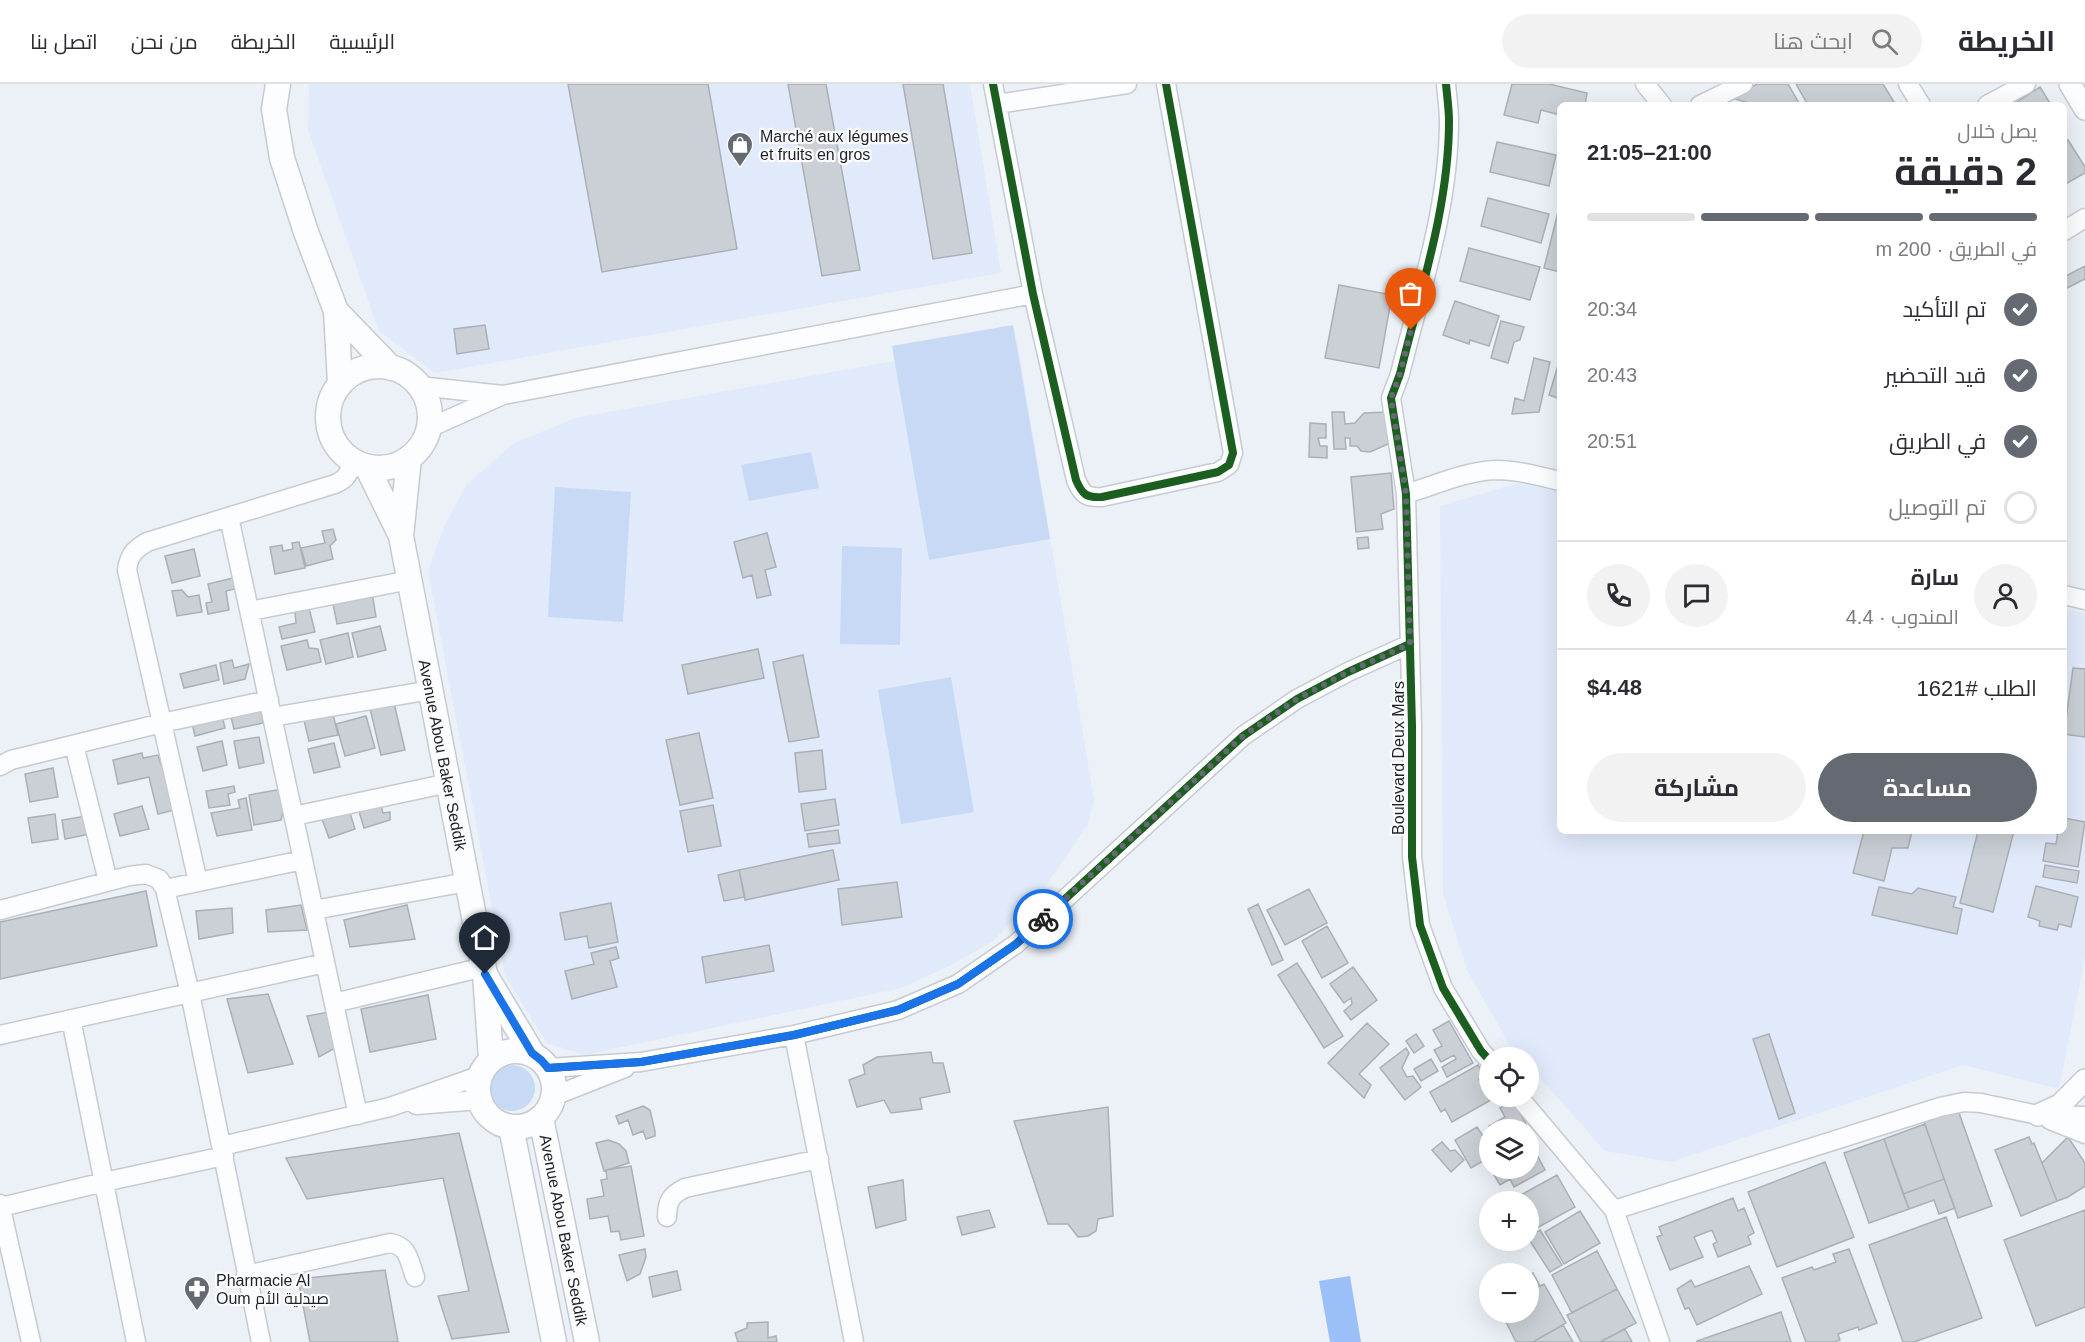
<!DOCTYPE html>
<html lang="ar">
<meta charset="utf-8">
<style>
:root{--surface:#fff;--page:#f2f2f3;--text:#2b2b33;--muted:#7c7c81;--line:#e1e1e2;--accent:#656a72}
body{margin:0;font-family:Helvetica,Cairo,sans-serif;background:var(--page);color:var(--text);direction:rtl;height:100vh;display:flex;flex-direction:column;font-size:22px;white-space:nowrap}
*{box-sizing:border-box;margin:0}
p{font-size:20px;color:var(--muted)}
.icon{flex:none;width:33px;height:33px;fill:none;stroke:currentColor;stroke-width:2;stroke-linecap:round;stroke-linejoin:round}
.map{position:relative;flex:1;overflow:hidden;direction:ltr}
.details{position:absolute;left:1557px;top:18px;width:510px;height:732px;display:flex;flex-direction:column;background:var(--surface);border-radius:9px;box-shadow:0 6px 24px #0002;direction:rtl}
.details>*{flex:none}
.tools{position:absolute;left:1479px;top:963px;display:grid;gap:12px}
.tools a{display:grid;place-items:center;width:60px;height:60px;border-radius:50%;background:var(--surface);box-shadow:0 6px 24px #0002;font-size:30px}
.pin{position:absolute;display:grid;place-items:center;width:51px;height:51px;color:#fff;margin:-62px -26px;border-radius:50% 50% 50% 0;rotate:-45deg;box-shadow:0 0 6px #0007}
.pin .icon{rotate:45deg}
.courier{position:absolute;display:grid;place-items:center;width:60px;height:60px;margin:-30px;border:4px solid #1a73e8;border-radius:50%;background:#fff;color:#222;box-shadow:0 2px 8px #0007}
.overview em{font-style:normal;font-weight:700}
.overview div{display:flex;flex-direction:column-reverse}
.overview{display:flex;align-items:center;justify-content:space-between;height:102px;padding:0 30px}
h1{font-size:39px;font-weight:700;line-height:45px}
.bar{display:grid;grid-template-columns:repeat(4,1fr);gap:9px 6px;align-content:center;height:72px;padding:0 30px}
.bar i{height:8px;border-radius:4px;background:var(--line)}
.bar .on{background:var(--accent)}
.bar p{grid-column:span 4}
.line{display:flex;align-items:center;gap:15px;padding:0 30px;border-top:2px solid var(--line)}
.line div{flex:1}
.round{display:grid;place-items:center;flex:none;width:63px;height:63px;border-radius:32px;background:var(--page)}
ol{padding:0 30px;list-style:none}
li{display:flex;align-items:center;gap:18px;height:66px}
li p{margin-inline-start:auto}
li .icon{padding:6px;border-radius:50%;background:var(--accent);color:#fff;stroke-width:4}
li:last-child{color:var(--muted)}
li i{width:33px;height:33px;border:3px solid var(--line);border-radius:50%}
.cta{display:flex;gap:12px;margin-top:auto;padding:12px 30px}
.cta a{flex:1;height:69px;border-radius:36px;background:var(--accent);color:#fff;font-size:24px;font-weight:700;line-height:69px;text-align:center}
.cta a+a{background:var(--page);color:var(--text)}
header{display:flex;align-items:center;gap:36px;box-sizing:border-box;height:84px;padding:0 30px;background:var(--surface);border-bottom:2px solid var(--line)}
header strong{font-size:28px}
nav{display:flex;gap:33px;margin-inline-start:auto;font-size:21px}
.search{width:420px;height:54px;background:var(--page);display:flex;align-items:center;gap:15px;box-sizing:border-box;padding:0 21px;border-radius:33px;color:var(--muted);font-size:22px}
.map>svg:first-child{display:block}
</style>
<header>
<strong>الخريطة</strong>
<div class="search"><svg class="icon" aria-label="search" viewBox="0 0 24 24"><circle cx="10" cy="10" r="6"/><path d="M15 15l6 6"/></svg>ابحث هنا</div>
<nav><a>الرئيسية</a><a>الخريطة</a><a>من نحن</a><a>اتصل بنا</a></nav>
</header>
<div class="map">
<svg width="2085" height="1258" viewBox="0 0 2085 1258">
<rect width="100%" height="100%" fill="#ecf0f7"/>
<path fill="#e1eafa" d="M309 0H970L1001 189 435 289 379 247 308 46Z
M1017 255 1094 716 1088 740 1040 810 993 857 953 880 901 904 585 971 547 959 505 892 428 487 445 441 466 401 514 359 576 334Z
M1526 397 1560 405V747H2064V525L2085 530V873L2059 1005 1963 981 1671 1078 1605 1067 1529 982 1528 974 1521 973 1509 960 1467 886 1443 809 1440 422Z"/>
<path fill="#c8d9f5" d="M1013 241 1050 455 929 476 892 262Z
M811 368 819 404 749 417 741 381Z
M555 403 631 408 623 538 548 533Z
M842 462 902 464 900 561 840 560Z
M951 593 974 728 901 740 878 606Z
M489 1004a23 23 0 1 1 46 0a23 23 0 1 1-46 0Z"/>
<path fill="#9bc0f9" d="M1350 1192 1361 1258H1330L1319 1197Z"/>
<path fill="#cbd0d6" stroke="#abafb6" stroke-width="1.5" d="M568 0H708L737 165 602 188Z
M788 0H826L860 186 822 192Z
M903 0H943L972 169 933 175Z
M1512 0H1549L1587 9 1585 21H1560V31L1541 26 1538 39 1504 31Z
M1757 0H1788L1800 21H1755L1732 14Z
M1796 0H1883L1894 18 1889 21H1836L1835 19 1831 21H1808Z
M2040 3 2051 21H2012Z
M2068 56 2085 83V89L2064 101V58Z
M1497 58 1556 71 1549 102 1490 88Z
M1488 114 1549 130 1541 159 1481 142Z
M1560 120V188L1544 184Z
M1469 164 1540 183 1530 216 1460 197Z
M2085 182V195L2065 205 2064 193Z
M1339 201 1392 211 1379 284 1325 274Z
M1455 217 1499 232 1489 262 1470 256 1469 260 1443 251Z
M1501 237 1524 243 1520 256 1514 258 1508 279 1491 274Z
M485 241 489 265 457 270 454 245Z
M1534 274 1550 278 1539 328 1512 330 1515 314 1524 317Z
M1560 275V315L1549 311Z
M1332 328H1344L1345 340 1355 339 1364 329 1388 328V360L1370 368 1361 367 1357 362H1350V354H1345L1346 365H1334Z
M1310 339 1326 340V354H1318L1320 362H1327V374L1309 373Z
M1391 389 1394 425 1381 430 1383 445 1356 448 1351 393Z
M333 445 336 456 330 462 333 475 306 482 301 464 325 459 322 447Z
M767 449 776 483 765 486 771 511 757 514 752 491 743 494 734 458Z
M1368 453 1369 464 1358 465 1357 454Z
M299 458 305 484 275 490 270 463 282 461 283 467 293 465 292 459Z
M194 465 200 492 172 499 165 472Z
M233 494 235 505 226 507 229 526 208 530 206 519 212 518 208 500Z
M182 506 188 513 199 511 202 528 177 532 172 507Z
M372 508 376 533 337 540 332 515Z
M309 524 315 548 282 555 279 543 296 539 295 528Z
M380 542 386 566 358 573 352 549Z
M348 549 353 573 326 580 320 556Z
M307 556 309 564 318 565 321 578 287 586 281 562Z
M758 565 764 594 688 610 682 581Z
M803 571 819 653 789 658 773 578Z
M232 576 234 584 249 580 245 595 224 600 220 579Z
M216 581 219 596 184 604 180 590Z
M2073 584 2085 585V653L2064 650Z
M393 615 405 666 381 671 369 620Z
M260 622 263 639 234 645 230 629Z
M332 626 338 651 309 657 303 632Z
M221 628 225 644 195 652 191 635Z
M366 632 375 664 345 672 336 640Z
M699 649 713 714 680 721 666 656Z
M259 653 264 679 239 684 234 657Z
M222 657 227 681 203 687 197 663Z
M334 659 340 683 314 689 308 665Z
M822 666 826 705 799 708 795 669Z
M142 669 143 674 158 671 161 681 172 683 182 724 158 730 149 693 118 700 113 676Z
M53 684 58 713 30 718 25 690Z
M234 702 235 708 228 710 230 721 209 724 206 707Z
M282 705 285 720 281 736 254 741 249 711Z
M246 714 252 746 217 752 211 729 240 724 238 716Z
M835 715 839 741 805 747 801 720Z
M380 718 383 729 390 728V736L364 744 358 724Z
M713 721 721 762 688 768 680 727Z
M142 722 149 745 120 752 114 730Z
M349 726 355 745 329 754 322 735Z
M55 730 58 755 32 759 28 734Z
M86 732 90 750 65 755 62 736Z
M2064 734 2085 738 2078 783 2043 777 2046 759 2056 760 2058 747H2064Z
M838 746 840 759 809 763 807 750Z
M1864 747H1912L1908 764H1892L1884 797 1853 789Z
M1978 747H2014L1993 828 1960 819Z
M833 766 839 796 745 816 739 786Z
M2045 781 2079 787 2077 799 2043 793Z
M739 786 745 813 724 817 718 791Z
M897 798 902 833 842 841 838 805Z
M2036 802 2078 813 2071 843 2059 840 2057 846 2039 842 2040 837 2028 833Z
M1879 803 1912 810 1918 804 1956 813 1953 823 1962 825 1957 850 1872 831Z
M1309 805 1327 839 1285 861 1267 826Z
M146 807 157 862 0 895V838Z
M611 819 618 858 589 864 587 852 565 856 560 829Z
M1258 820 1283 876 1272 881 1248 825Z
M301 821 307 846 268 848 266 826Z
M407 821 415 855 350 863 344 836Z
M232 824 233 849 199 855 196 827Z
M1327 842 1348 879 1322 894 1302 857Z
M769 861 774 887 706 899 702 873Z
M616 863 619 874 610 877 617 903 572 915 565 887 594 880 591 869Z
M1297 879 1343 952 1324 964 1278 891Z
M1353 883 1377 916 1351 936 1344 927 1352 920 1351 914 1344 919 1330 900Z
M268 910 293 980 248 989 227 915Z
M428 911 436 955 370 968 361 925Z
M329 928 335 964 319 973 307 932Z
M1449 937 1473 979 1447 993 1442 983 1456 975 1454 971 1441 978 1434 966 1442 962 1433 946Z
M1367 939 1389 960 1359 990 1371 1001 1364 1014 1328 979Z
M1416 950 1424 962 1414 969 1406 957Z
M1769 950 1795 1029 1779 1035 1753 955Z
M1406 964 1409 969 1402 984 1407 993 1413 992 1421 1003 1405 1016 1380 984Z
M931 968 933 979H943L950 1008 920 1014 922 1025 891 1029 884 1016 857 1023 849 996 865 990 863 981 877 973Z
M1431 975 1438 987 1421 997 1414 985Z
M1478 981 1485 992 1479 995 1491 1016 1452 1038 1445 1025 1441 1028 1430 1008Z
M1513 1017 1531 1049 1528 1050V1046H1491L1489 1042 1505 1033 1500 1024Z
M643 1022 650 1026 655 1047V1052L646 1055 643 1047 633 1051 628 1036 619 1040 616 1032Z
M1108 1023 1113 1132 1098 1135 1096 1147 1088 1152 1078 1153 1068 1140H1048L1014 1037Z
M1958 1026 1992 1122 1958 1134 1924 1038Z
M1925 1040 1944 1095 1903 1110 1884 1055Z
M1477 1043 1490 1063V1073L1471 1084 1455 1056Z
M459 1049 509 1248 452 1255 438 1212 469 1207 443 1094 307 1115 286 1074Z
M2029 1053 2032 1060 2034 1059 2057 1117 2021 1132 1995 1066Z
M2068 1053 2085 1079V1102L2068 1113 2057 1117 2042 1079Z
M1884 1055 1909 1125 1869 1139 1844 1069Z
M608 1056 619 1060 626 1067 629 1079 604 1087 596 1059Z
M1529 1056 1545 1086 1514 1103 1510 1095 1500 1101 1494 1091 1501 1088 1499 1084H1528Z
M1442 1058 1450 1067 1455 1066 1464 1076 1451 1088 1432 1066Z
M1825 1078 1854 1153 1777 1183 1748 1108Z
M631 1082 644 1152 621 1156 619 1147 611 1148 608 1132 590 1135 587 1115 604 1112 601 1096 607 1095 606 1086Z
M1557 1091 1575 1123 1535 1145 1528 1134V1118H1520L1517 1113Z
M1944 1095 1955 1124 1939 1130 1934 1116 1909 1125 1903 1110Z
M903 1096 906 1136 876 1144 868 1103Z
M1733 1114 1738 1127 1744 1124 1754 1149 1748 1152 1751 1160 1718 1173 1713 1160 1717 1158 1712 1146 1694 1153 1703 1173 1670 1186 1657 1153 1662 1151 1659 1143Z
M989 1126 995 1143 962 1151 957 1133Z
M2085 1126V1223L2036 1242 2004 1156Z
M1580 1127 1600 1159 1564 1180 1545 1148Z
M1946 1133 1982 1234 1914 1258H1903L1869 1161Z
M1540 1146 1562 1181 1550 1188 1528 1154Z
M645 1165 646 1173 640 1190 627 1197 619 1171Z
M1849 1165 1877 1239 1859 1246 1858 1243 1838 1250 1840 1256 1834 1258H1806L1782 1194 1812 1183 1814 1186 1836 1178 1833 1170Z
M1597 1167 1617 1205 1572 1229 1552 1191Z
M1749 1182 1762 1210 1697 1241 1689 1224 1685 1225 1677 1205 1691 1196 1695 1203Z
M385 1186 398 1258H310L298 1195Z
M677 1187 681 1206 653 1213 649 1193Z
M1533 1189 1540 1202 1528 1208V1192Z
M1544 1200 1566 1239 1533 1258H1516L1501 1228H1528V1208Z
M1617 1205 1636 1239 1600 1258H1581L1567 1231Z
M1781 1228 1791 1258H1697V1257Z
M768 1238V1254L776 1252 777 1258H738L735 1249 747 1244V1239Z
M1563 1241 1573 1258H1533Z
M1625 1245 1632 1258H1600Z"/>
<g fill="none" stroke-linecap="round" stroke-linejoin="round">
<defs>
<path id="minor" d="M993 0 1033 210 1076 396C1082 410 1086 414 1102 413L1218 388 1229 381 1233 369 1166 0
M1446 0C1447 12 1449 25 1449 37 1449 123 1420 208 1400 290L1391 314 1406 410 1412 642V773L1420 841 1443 904 1481 967 1490 977
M1645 0 1662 21
M1908 0 1921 21
M997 20 1127 0
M1700 21 1743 0
M1987 21 2026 0
M2064 147 2085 134
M419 302 503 311
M429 344 503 311 1033 210
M1406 410C1435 401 1466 387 1496 386 1518 386 1539 392 1560 397
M229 433 358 1031
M2064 511 2085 516
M250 527 410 496
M272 633 431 606
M74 661 108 797
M0 682 11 676 162 639 127 486C129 471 134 466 147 458L335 400C347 395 349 389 353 377
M294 732 449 699
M198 798 162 639 269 616
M165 805 303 776
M0 826 129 792 146 790 159 795 165 805 190 909 261 1258
M314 826 467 798
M334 919 484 883
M71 935 136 1258
M0 951 325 879
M794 951 854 1258
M548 984 641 978 794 951 898 926 958 900 1016 860 1243 652 1297 615 1348 588 1410 560
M554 1012 625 984
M1518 1012 1614 1126 1660 1258
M416 1021 479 1016
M2050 1036 2085 1050
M222 1062 390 1023 479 992
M0 1120 31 1258
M1 1123 104 1098 224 1072
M1614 1126 1940 1023 1964 1018 1981 1019 2038 1031 2085 1032
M667 1133C667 1117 671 1111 685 1104L819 1075
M246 1191 390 1159C409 1162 409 1177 415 1193"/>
<path id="tertiary" d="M2070 0 2085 25
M2038 1031 2060 1021 2085 996"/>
<path id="secondary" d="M278 0 274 25 282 74 306 148 336 227 340 299
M336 227 391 284
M328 333a51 51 0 1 1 102 0a51 51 0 1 1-102 0Z
M367 383 401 452 485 890 491 975
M401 452 409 374
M487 894 532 969
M478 1005a38 38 0 1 1 76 0a38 38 0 1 1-76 0Z
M541 1034 587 1258
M511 1043 554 1258"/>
</defs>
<use href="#minor" stroke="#c6cbd1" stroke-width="21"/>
<use href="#tertiary" stroke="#c6cbd1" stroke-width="24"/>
<use href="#secondary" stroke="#c6cbd1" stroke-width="27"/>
<use href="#minor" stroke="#fcfdfe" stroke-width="18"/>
<use href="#tertiary" stroke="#fcfdfe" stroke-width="21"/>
<use href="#secondary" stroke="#fcfdfe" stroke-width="24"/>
<defs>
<path id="cycleway" d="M993 0 1033 210 1076 396C1082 410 1086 414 1102 413L1218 388 1229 381 1233 369 1166 0
M1446 0C1447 12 1449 25 1449 37 1449 123 1420 208 1400 290L1391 314 1406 410 1412 642V773L1420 841 1443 904 1481 967 1490 977
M548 984 641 978 794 951 898 926 958 900 1016 860 1243 652 1297 615 1348 588 1410 560"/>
</defs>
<use href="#cycleway" stroke="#fcfcfc" stroke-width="11"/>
<use href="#cycleway" stroke="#1b5e20" stroke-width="8"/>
</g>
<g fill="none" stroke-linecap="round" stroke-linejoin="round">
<path stroke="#656a72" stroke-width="6" stroke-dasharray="0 10.8" d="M1043 835 1243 652 1297 615 1348 588 1410 560 1406 410 1391 314 1400 290 1411 246"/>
<path stroke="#1a73e8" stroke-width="8" d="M485 890 532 969 541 976 548 984 641 978 794 951 898 926 958 900 1016 860 1043 835"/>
</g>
<defs>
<symbol id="shop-pin" viewBox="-11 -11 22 30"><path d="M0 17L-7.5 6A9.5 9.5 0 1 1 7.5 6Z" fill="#656a72" stroke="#fcfcfc"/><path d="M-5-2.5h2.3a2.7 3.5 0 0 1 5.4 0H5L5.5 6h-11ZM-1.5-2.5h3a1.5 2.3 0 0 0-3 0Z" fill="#fff"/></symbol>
<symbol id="pharmacy-pin" viewBox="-11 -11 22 30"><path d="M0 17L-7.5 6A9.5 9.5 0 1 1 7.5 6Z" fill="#656a72" stroke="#fcfcfc"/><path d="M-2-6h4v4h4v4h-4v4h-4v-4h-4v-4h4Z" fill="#fff"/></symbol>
</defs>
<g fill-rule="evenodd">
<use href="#shop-pin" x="725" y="46" width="30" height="40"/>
<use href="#pharmacy-pin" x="182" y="1190" width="30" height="40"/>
</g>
<g text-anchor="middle" stroke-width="4.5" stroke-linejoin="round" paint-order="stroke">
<g font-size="16" fill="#1d222a" stroke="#fcfcfc" text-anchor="start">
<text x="760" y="58">Marché aux légumes<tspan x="760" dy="18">et fruits en gros</tspan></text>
<text x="216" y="1202">Pharmacie Al<tspan x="216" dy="18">Oum صيدلية الأم</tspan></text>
</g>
<g font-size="16" fill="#1d222a" stroke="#fcfcfc">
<text transform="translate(443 671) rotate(79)" y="6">Avenue Abou Baker Seddik</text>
<text transform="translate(1398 674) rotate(-90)" y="6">Boulevard Deux Mars</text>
<text transform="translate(564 1146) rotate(79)" y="6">Avenue Abou Baker Seddik</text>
</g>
</g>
</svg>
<div class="tools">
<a><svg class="icon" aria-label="locate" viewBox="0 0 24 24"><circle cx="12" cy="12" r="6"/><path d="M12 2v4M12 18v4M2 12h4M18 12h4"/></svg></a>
<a><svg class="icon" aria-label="layers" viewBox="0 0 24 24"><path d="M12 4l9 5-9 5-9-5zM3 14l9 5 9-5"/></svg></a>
<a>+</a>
<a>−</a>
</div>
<div class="pin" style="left:1411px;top:246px;background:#ea580c"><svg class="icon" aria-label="bag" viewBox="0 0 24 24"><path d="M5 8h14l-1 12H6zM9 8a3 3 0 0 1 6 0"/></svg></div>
<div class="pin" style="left:485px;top:890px;background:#1f2937"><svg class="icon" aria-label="home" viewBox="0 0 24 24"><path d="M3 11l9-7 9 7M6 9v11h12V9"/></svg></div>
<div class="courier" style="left:1043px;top:835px"><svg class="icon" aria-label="bike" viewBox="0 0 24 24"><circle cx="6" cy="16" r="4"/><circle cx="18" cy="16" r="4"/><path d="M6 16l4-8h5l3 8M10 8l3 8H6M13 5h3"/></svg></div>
<section class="details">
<div class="overview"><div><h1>2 دقيقة</h1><p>يصل خلال</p></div><em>21:00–21:05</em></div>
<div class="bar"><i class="on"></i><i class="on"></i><i class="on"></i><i></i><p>في الطريق · 200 m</p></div>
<ol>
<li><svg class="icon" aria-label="check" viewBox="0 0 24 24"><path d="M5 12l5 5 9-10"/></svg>تم التأكيد<p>20:34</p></li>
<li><svg class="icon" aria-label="check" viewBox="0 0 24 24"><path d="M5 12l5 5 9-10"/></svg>قيد التحضير<p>20:43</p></li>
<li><svg class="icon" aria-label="check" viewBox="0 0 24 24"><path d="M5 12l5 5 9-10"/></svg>في الطريق<p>20:51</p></li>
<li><i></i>تم التوصيل</li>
</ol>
<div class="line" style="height:108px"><a class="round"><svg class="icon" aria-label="person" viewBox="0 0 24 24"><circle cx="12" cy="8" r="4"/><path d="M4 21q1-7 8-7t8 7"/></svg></a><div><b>سارة</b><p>المندوب · 4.4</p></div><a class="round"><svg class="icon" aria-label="chat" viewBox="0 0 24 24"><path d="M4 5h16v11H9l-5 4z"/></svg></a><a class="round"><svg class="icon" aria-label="phone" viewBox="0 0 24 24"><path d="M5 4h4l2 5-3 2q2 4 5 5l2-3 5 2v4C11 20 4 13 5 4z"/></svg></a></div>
<div class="line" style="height:78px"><div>الطلب #1621</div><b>$4.48</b></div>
<div class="cta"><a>مساعدة</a><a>مشاركة</a></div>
</section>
</div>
